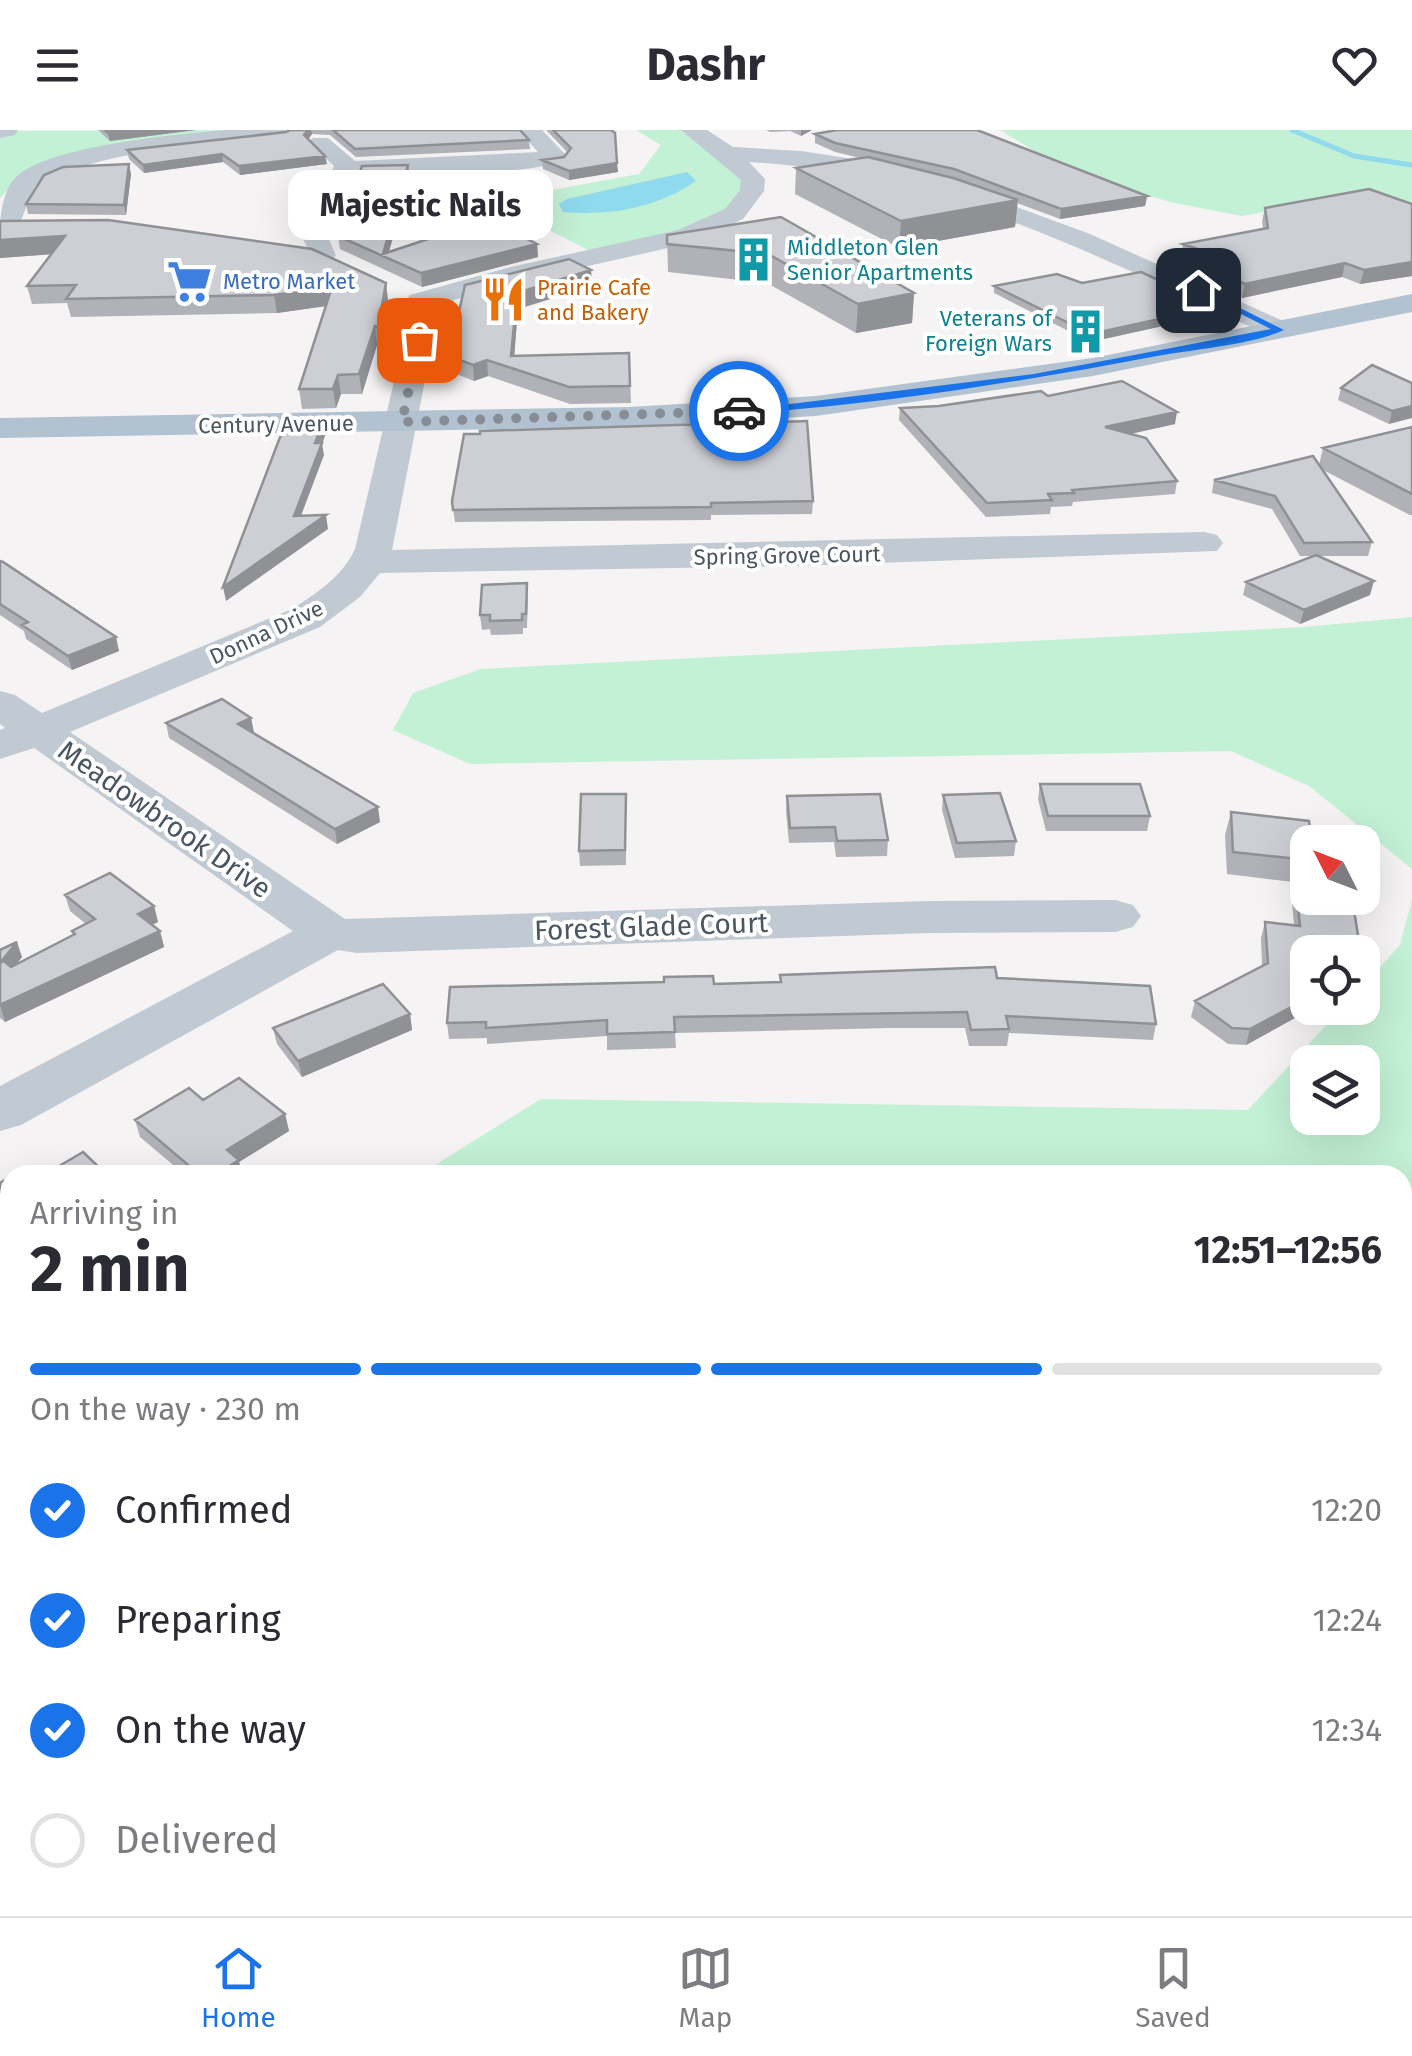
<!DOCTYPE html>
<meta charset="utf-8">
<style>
:root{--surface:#fff;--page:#f2f2f3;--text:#2b2b33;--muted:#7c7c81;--line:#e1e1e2;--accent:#1a73e8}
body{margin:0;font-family:"Fira Sans",sans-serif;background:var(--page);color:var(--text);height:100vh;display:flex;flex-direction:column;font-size:38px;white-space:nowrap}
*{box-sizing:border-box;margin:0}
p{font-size:32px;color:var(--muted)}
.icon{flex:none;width:55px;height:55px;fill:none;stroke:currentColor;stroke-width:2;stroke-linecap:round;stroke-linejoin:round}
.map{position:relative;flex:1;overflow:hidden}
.panel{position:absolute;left:0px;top:1035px;width:1412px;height:752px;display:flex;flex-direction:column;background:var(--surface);border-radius:30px 30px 0 0;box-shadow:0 10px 40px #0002}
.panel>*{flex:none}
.needle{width:65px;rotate:312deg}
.tools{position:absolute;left:1290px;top:695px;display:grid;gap:20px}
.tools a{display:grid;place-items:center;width:90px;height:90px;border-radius:20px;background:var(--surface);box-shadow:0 10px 40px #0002;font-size:50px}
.pin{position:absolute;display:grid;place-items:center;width:85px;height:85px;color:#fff;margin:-42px;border-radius:20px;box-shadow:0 5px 15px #0006}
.courier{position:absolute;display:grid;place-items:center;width:100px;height:100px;margin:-50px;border:8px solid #1a73e8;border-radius:50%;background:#fff;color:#222;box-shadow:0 2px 12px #0007}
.bubble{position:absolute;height:70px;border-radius:20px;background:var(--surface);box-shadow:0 10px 40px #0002;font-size:32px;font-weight:700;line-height:70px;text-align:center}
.head em{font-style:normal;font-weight:700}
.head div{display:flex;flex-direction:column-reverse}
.head{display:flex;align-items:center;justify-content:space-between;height:170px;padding:0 30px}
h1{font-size:65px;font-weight:700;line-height:75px}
.bar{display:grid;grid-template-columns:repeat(4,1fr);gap:15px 10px;align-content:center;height:120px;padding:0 30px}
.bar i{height:12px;border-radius:8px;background:var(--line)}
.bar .current{background:var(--accent)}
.bar p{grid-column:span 4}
ol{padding:0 30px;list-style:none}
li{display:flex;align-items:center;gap:30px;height:110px}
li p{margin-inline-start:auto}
li .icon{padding:10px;border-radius:50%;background:var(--accent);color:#fff;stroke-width:4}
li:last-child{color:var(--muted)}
li i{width:55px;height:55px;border:5px solid var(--line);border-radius:50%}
header{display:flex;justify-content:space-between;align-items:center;height:130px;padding:0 30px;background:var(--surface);font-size:45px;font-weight:700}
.tabs{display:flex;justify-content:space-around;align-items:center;height:140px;border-top:2px solid var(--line);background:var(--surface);font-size:28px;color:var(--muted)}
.tabs a{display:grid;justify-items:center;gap:5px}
.tabs .current{color:var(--accent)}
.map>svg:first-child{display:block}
</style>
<header><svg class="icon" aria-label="menu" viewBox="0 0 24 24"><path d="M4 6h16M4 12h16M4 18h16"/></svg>Dashr<svg class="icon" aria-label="heart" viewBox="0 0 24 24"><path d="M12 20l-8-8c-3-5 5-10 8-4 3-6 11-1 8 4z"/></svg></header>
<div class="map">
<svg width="1412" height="1786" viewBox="0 0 1412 1786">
<rect width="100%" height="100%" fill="#f5f3f3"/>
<path fill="#c3f1d5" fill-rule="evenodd" d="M274 0 111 22 17 50 0 68V1Z
M636 0H692L746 39 734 84 600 126 535 93 541 62 639 44 661 15Z
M1000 0H1412V74L1311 73 1242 86 1170 72 1065 40Z
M1412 487V739L1309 656 1231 621 470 634 393 600 413 563 481 539 1304 497Z
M1412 770V1786H378L384 1778H1402V1045H419L541 969 1248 980 1342 878H1362L1363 856 1400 815ZM1362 932V988H1308V932Z"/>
<path fill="#90daee" d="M687 42 696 51C657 78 610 86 563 82L559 74 567 69Z"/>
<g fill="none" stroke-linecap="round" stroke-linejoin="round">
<path stroke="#90daee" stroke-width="5" d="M1292 0 1354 26 1412 35"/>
<path fill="#c1cad2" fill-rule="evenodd" d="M0 0H18L15 5 0 8Z
M225 0H298L287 7C202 17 112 16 35 56L17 100 0 101C0 85 3 62 14 49 43 16 180 4 225 0Z
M518 0H542L568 27C548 47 390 44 354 45L329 109 336 126 323 134 314 132 303 109 334 36 309 13 312 8H328L355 31 538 22Z
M681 0H707L733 17 801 21 873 32 952 53 1090 104 1290 194 1295 200 1290 206H1270C1102 128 937 42 749 32L765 49 764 61 743 89 695 112 517 152 436 175 438 183 392 420 1204 402 1217 405 1223 413 1217 421 794 436 380 443 360 467 320 497 70 602 345 789 929 771 1115 770 1133 775 1141 786 1133 797 1115 802 929 803 357 823 338 820 21 995 0 1001V956L293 801 34 618 0 629V600L5 598 0 594V561L15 565 42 583 292 479C317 463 342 447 355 419L410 183 406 171 410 165 511 137 678 100 725 79 740 60 741 50Z"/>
<path fill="#b3c2d1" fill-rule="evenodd" d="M1412 164V182L1093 246 816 286 629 297 0 308V288L629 277 816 266 1093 228Z"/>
</g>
<path fill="#b0b2b7" d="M98 0H196L110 11Z
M290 0H520L529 10 530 19 356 27 330 5 312 4 308 9 327 34 240 45 223 32 144 43 129 29 127 20 286 2Z
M546 0H611L618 42 569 50 543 39 542 30 564 27 568 23Z
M766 0H812L801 6 790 1 770 2Z
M815 4 1147 66 1145 76 1060 89 1017 73 1015 97 899 118 795 64 796 38 860 28 835 22 815 13Z
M131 44 126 85 28 84 26 74Z
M410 47 389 122 472 106 537 114 538 127 422 157 340 119 338 106Z
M1412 74V146L1360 154 1342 147 1242 168 1182 141 1184 129 1181 128 1183 114 1263 99 1262 91 1265 78Z
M781 87 914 163 912 193 856 203 767 153 668 142 667 105Z
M0 91 386 153 388 171 380 216 377 215 362 264H341L336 278 302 279 299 259 325 176 277 183 71 187 67 173 32 174 27 156 51 124 0 128Z
M591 140 592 156 518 179 514 226 629 223 631 273 570 274 488 246 474 251 451 242 449 226 465 155Z
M994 156 1199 177 1178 182 1181 192 1090 212 994 163Z
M1412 253 1389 294 1338 270 1341 258Z
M939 276 1175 294 1130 304 1177 351 1175 364 1073 372 1072 376 1051 377 1050 384 986 387 899 290 900 278Z
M1412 297V385H1410L1321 339 1372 412 1368 426H1319L1370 465 1300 494 1243 465 1246 452 1311 426H1300L1272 379 1212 363 1214 350 1319 335 1323 318Z
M452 371H813L812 384 711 385V390L455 392Z
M0 431 119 521 72 540 26 509 24 501 0 485Z
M528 467 527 498H523V504L491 505 490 499 482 500 480 485Z
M251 588 254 603 380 692 337 714 169 608 166 593Z
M1040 654 1150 686 1147 701H1046L1038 669Z
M626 664V735L580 736 579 721Z
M943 665 1016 711 1014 726 955 728 942 680Z
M787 666 888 710 887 726 836 727 834 712 789 713 786 681Z
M1231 682 1308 712V768L1359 811 1355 822H1308V878H1313L1246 915 1228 914 1191 887 1195 871 1262 836 1261 808 1265 792 1294 795 1291 761 1293 752 1227 744 1225 705Z
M65 765 154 776 158 792 152 795 160 801 164 817 5 892 0 888V820L22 827 17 833 73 805 72 801 86 794 70 781Z
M997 848 1156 894 1153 910 1009 903 1007 916H969L965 898H890L675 903 676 918 607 920V906L487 914V908L449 909 447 893 714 854Z
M410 884 412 900 302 947 277 914 273 898Z
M203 970 285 984 289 1001 239 1032 243 1045H185L140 1007 135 990Z
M10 1047V1104L0 1094V1053Z"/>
<path fill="#909195" d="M129 0H196L110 11 108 3Z
M308 0H311L312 4 305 14 304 5Z
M801 0H812L801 6Z
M222 24 223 32 144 43 143 35Z
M325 26 327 34 240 45 239 36Z
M617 33 618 42 569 50V41Z
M129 34 131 44 126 85 124 75Z
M408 35 410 47 387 128 383 124Z
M1147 66 1145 76 1060 89 1061 79Z
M1018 70 1015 97 899 118 901 91Z
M65 106 69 123 0 128V110Z
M537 114 538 127 422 157 421 143Z
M1412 132V146L1360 154 1364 140Z
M1345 133 1342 147 1242 168 1245 154Z
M591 140 592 156 518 179 513 242 511 226 517 163Z
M386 153 388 171 380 216 378 197Z
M332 157 334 175 277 183 274 165Z
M914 163 912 193 856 203 858 174Z
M1201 170 1199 177 1165 184 1166 177Z
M1182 184 1181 192 1090 212 1091 204Z
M375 196 377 215 362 264 359 244Z
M487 230 488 246 474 251 473 235Z
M338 245 341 264 336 278 333 259Z
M1412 276V288L1389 294 1392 281Z
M1177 282 1175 294 1103 310 1105 297Z
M323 293 325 306 322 314 324 325 296 399 294 386 315 313Z
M326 385 328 399 226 471 223 457Z
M1374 451 1370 465 1300 494 1304 480Z
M116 507 119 521 72 540 68 526Z
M251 588 254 603 238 594Z
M378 677 380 692 337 714 335 699Z
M154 776 158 792 142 800 138 784Z
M160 801 164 817 5 892 0 875Z
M17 812 22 827 5 849 0 833Z
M1308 868V878H1313L1246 915 1250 899Z
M410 884 412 900 302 947 298 931Z
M285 984 289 1001 239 1032 243 1045H215L227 1020Z"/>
<path fill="#cdcfd5" stroke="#909195" stroke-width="2.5" d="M105 0H129L108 3Z
M290 0H308L304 5 325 26 239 36 222 24 143 35 127 20 286 2Z
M333 0H520L529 10 355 19Z
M553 0H611L615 3 617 33 569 41 542 30 564 27 571 18Z
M837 0H977L1147 66 1061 79 954 39 835 13 815 4Z
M868 27 953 48 1018 70 901 91 796 38Z
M129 34 124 75 26 74 44 45 63 37Z
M408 35 383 124 434 107 459 103 472 106 508 99 537 114 421 143 338 106 362 36Z
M1369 59 1412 74V132L1364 140 1345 133 1245 154 1184 127 1209 123 1183 114 1268 98 1265 78Z
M781 87 914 163 858 174 768 124 667 114V105Z
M108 90 312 119 386 153 378 197 375 196 359 244 338 245 333 259H299L332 157 274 165 66 169 76 155 27 156 65 106 0 110V91Z
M569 129 591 140 517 163 511 226 629 223 630 256 569 257 487 230 473 235 449 226 465 155Z
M1141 142 1201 170 1166 177 1182 184 1091 204 994 156 1057 144 1082 153Z
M1372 235 1412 253V276L1392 281 1341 258Z
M1122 251 1177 282 1105 297 1146 308 1177 351 1072 360 1074 363 1048 364 1052 370 987 373 900 278 939 276 1041 261 1048 266Z
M807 291 813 371 711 373V377L453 380 452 371 464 304H480V301Z
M323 293 315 313H322L294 386 326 385 223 457 282 302H287L290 294Z
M1412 297V364L1323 318Z
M1313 326 1372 412 1304 413 1275 366 1214 350Z
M1316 425 1374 451 1304 480 1246 452Z
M0 431 3 432 116 507 68 526 22 495 28 492 0 474Z
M527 453 526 484H522V490L490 491V485H480L482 455Z
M222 569 251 588 238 594 378 677 335 699 166 593Z
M1040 654H1140L1150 686H1048Z
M1000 663 1016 711 957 713 943 665Z
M581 664H626L625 720 579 721Z
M880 664 888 710 837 711 835 697 790 698 787 666Z
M1231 682 1309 691 1312 712H1308V730L1233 722Z
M110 743 154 776 138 784 160 801 0 875V833L4 831 11 837 75 804 72 801 95 789 65 765Z
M1295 745 1308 747V768H1352L1359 811 1312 806 1314 822H1308V868L1250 899 1232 898 1195 871 1268 833 1265 792 1300 796Z
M17 812 0 833V820Z
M995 837 997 848 1150 856 1156 894 1006 886 1009 899 971 900 967 882 674 887 675 902 607 904V890L486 898V892L447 893 450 857 664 852V847L713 846 714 854 781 852 780 845Z
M383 854 410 884 298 931 273 898Z
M239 948 285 984 227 1020 239 1030 215 1045H200L135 990 189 958 203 970Z
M83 1022 107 1045H44Z
M10 1047V1094L0 1084V1053Z
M64 1778H296L297 1786H58Z"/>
<path fill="#1a73e8" d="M1200 158 1284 200C1251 215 1194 219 1157 226 1019 252 878 275 739 284L734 281 1034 244 1271 199 1193 160Z"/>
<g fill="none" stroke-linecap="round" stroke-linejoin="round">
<path stroke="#868d94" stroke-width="10" stroke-dasharray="0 18" d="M419 210 402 292 739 281"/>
</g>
<defs>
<symbol id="building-bare" viewBox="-9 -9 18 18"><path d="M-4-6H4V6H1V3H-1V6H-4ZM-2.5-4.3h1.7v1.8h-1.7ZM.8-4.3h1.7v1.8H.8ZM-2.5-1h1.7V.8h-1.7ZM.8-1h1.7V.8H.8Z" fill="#0f9aa8" stroke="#fff" stroke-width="2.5" paint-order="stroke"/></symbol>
<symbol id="supermarket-bare" viewBox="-9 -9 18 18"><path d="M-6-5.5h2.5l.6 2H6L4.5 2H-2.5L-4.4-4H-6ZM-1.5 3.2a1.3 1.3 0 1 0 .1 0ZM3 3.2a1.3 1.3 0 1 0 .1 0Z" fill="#3f7fe0" stroke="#fff" stroke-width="2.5" paint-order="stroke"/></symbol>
<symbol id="restaurant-bare" viewBox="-9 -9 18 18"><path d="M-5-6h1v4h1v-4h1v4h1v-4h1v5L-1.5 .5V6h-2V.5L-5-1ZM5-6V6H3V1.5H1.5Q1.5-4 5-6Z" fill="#e8710a" stroke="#fff" stroke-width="2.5" paint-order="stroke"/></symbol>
</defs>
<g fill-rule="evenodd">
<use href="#building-bare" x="722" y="98" width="63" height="63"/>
<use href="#supermarket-bare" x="158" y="120" width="63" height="63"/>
<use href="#restaurant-bare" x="472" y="138" width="63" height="63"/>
<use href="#building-bare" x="1054" y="170" width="63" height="63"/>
</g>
<g text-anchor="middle" stroke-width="8" stroke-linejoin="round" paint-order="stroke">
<g font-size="22" fill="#0d838f" stroke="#fff" text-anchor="start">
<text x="787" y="125">Middleton Glen<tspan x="787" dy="25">Senior Apartments</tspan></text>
<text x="1052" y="196" text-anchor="end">Veterans of<tspan x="1052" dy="25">Foreign Wars</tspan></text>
</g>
<g font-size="22" fill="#366cbe" stroke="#fff" text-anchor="start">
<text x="223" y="159">Metro Market</text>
</g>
<g font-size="22" fill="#c56008" stroke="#fff" text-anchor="start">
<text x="537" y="165">Prairie Cafe<tspan x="537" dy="25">and Bakery</tspan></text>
</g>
<g font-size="22" fill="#4a5661" stroke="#fff">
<text transform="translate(276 294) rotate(-1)" y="8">Century Avenue</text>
<text transform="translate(787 425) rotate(-1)" y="8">Spring Grove Court</text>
<text transform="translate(266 502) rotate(-25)" y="8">Donna Drive</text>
</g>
<g font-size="28" fill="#4a5661" stroke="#fff">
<text transform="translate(165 689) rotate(35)" y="10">Meadowbrook Drive</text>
<text transform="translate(651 796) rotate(-2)" y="10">Forest Glade Court</text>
</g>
</g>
</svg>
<div class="tools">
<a><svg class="needle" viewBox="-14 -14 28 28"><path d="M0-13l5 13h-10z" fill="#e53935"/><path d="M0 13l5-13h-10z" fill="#7c7c81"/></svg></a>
<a><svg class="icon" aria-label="locate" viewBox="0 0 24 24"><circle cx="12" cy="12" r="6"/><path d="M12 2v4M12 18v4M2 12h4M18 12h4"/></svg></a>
<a><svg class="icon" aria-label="layers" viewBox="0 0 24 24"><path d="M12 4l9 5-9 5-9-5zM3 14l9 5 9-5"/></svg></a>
</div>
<div class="pin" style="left:419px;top:210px;background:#ea580c"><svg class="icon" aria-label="bag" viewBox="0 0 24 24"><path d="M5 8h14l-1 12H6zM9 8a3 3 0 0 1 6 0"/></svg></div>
<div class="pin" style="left:1198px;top:160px;background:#1f2937"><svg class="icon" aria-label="home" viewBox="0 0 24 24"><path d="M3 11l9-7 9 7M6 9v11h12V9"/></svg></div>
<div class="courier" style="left:739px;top:281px"><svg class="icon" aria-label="car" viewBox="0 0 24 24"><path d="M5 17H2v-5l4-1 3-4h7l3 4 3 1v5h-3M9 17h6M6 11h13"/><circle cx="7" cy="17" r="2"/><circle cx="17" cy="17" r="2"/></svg></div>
<div class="bubble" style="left:288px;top:40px;width:265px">Majestic Nails</div>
<section class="panel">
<div class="head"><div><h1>2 min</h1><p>Arriving in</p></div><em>12:51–12:56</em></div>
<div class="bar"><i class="current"></i><i class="current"></i><i class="current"></i><i></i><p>On the way · 230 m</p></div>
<ol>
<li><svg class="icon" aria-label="check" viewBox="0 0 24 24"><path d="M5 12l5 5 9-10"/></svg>Confirmed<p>12:20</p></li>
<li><svg class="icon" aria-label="check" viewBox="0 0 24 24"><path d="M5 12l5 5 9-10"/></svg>Preparing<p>12:24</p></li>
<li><svg class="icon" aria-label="check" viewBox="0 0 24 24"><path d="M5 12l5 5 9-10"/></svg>On the way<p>12:34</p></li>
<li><i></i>Delivered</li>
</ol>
</section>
</div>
<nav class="tabs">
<a class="current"><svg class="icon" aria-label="home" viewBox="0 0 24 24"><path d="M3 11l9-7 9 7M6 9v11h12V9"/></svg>Home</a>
<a><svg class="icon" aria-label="map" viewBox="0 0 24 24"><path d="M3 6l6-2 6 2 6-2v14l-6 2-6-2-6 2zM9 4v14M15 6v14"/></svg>Map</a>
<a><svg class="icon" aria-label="saved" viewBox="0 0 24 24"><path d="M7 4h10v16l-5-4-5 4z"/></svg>Saved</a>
</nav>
